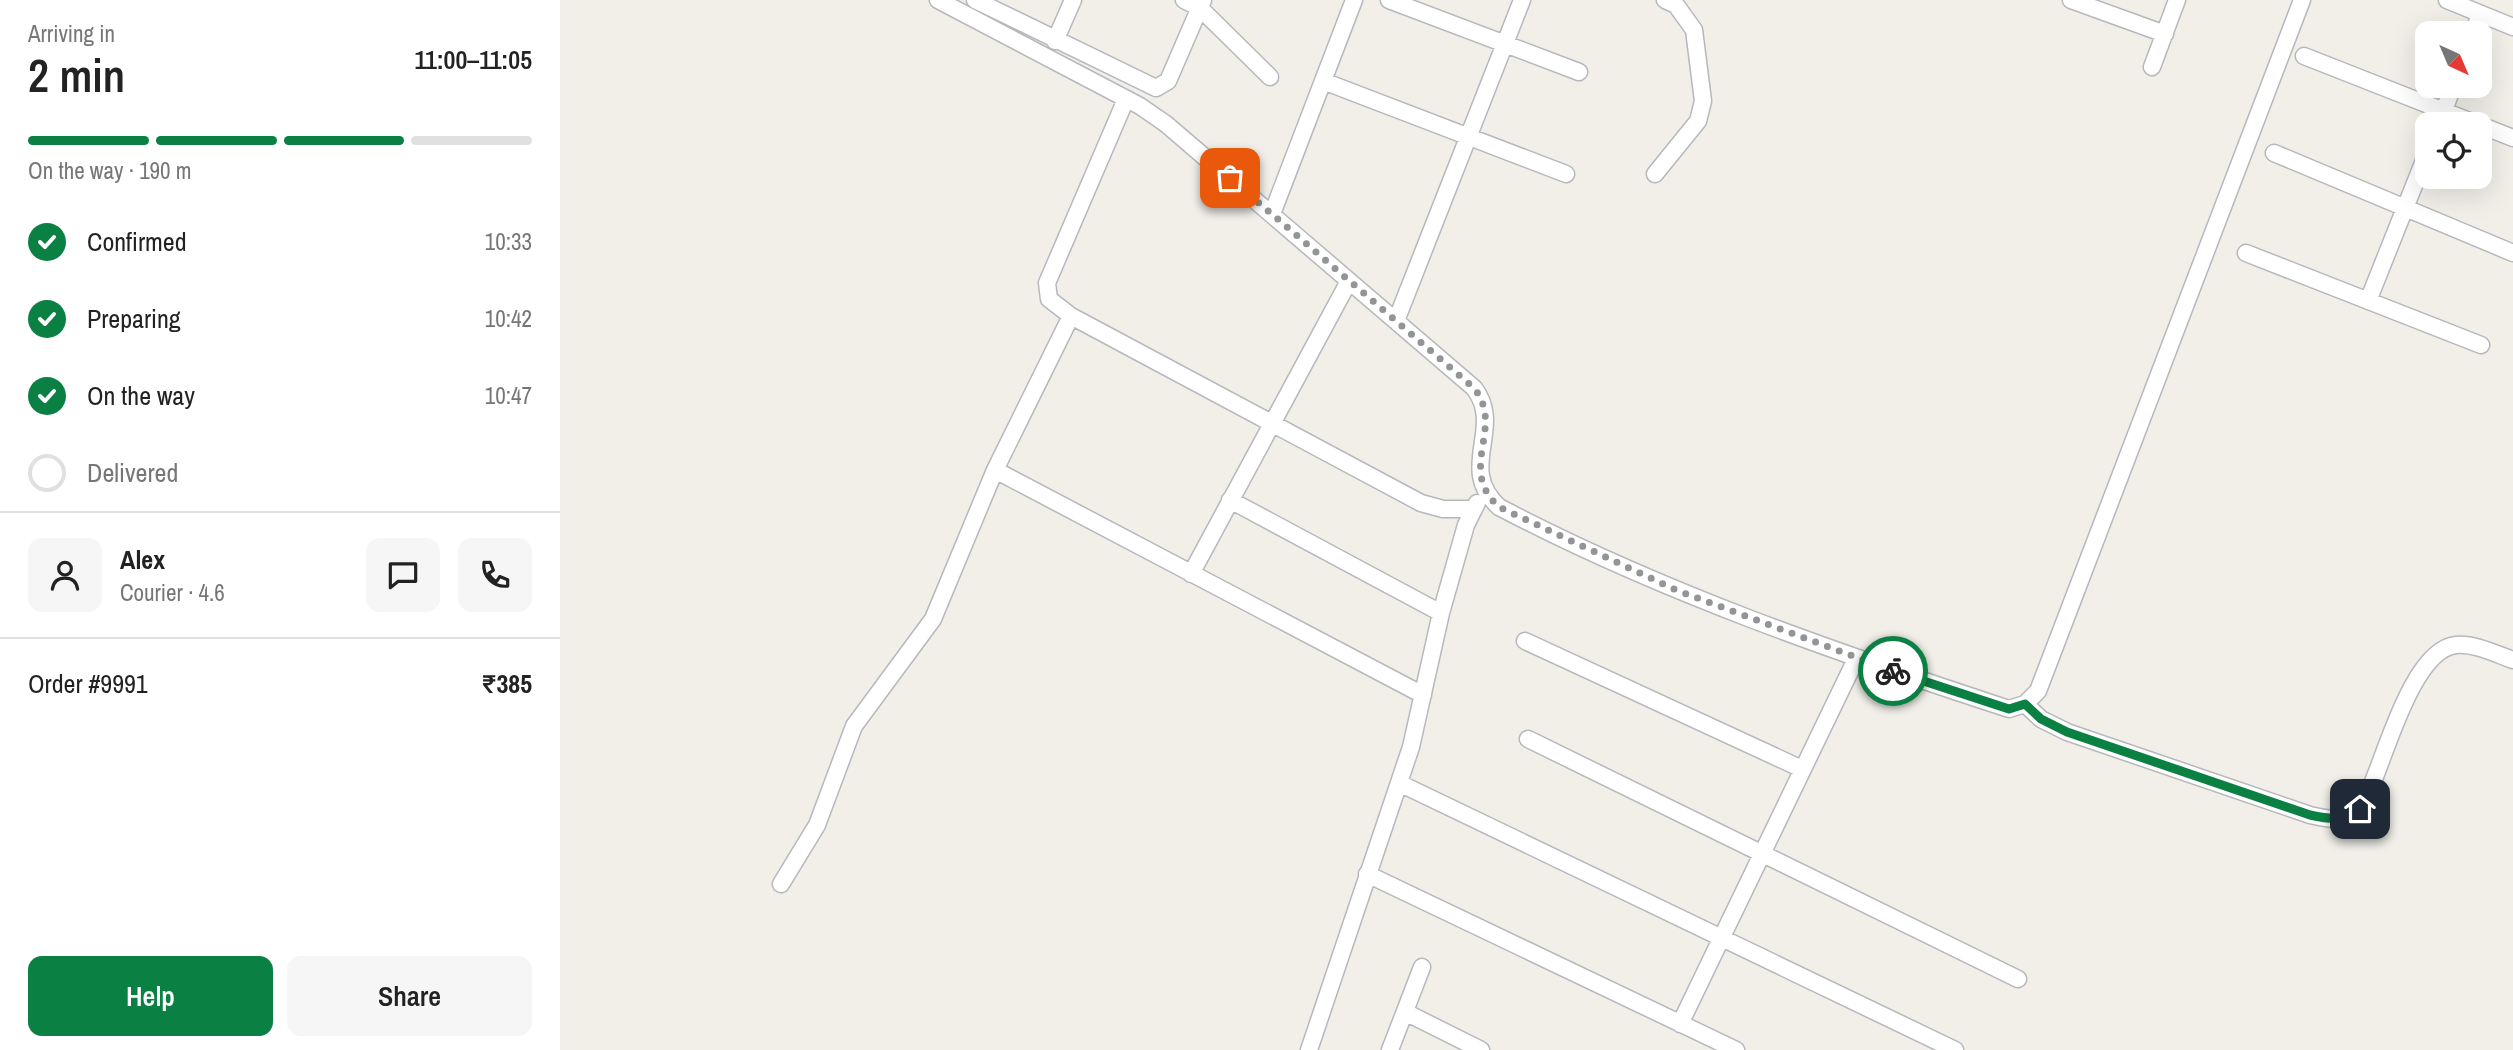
<!DOCTYPE html>
<meta charset="utf-8">
<style>
:root{--surface:#fff;--page:#f6f6f6;--text:#222;--muted:#767676;--line:#e0e0e0;--accent:#0b8043}
body{margin:0;font-family:"Archivo Narrow",sans-serif;background:var(--page);color:var(--text);height:100vh;display:flex;flex-direction:column;font-size:26px;white-space:nowrap}
*{box-sizing:border-box;margin:0}
p{font-size:23px;color:var(--muted)}
.icon{flex:none;width:38px;height:38px;fill:none;stroke:currentColor;stroke-width:2;stroke-linecap:round;stroke-linejoin:round}
.map{position:relative;flex:1;overflow:hidden}
.panel{display:flex;flex-direction:column;background:var(--surface);width:560px}
.panel>*{flex:none}
.needle{width:46px;rotate:136deg}
.fabs{position:absolute;left:1855px;top:21px;display:grid;gap:14px}
.fabs a{display:grid;place-items:center;width:77px;height:77px;border-radius:14px;background:var(--surface);box-shadow:0 7px 28px #0002;font-size:35px}
.pin{position:absolute;display:grid;place-items:center;width:60px;height:60px;color:#fff;margin:-30px;border-radius:14px;box-shadow:0 4px 10px #0006}
.courier{position:absolute;display:grid;place-items:center;width:70px;height:70px;margin:-35px;border:5px solid #0b8043;border-radius:50%;background:#fff;color:#222;box-shadow:0 2px 9px #0007}
.overview em{font-style:normal;font-weight:600}
.overview div{display:flex;flex-direction:column-reverse}
.overview{display:flex;align-items:center;justify-content:space-between;height:119px;padding:0 28px}
h1{font-size:46px;font-weight:600;line-height:52px}
.bar{display:grid;grid-template-columns:repeat(4,1fr);gap:10px 7px;align-content:center;height:84px;padding:0 28px}
.bar i{height:9px;border-radius:5px;background:var(--line)}
.bar .active{background:var(--accent)}
.bar p{grid-column:span 4}
.line{display:flex;align-items:center;gap:18px;padding:0 28px;border-top:2px solid var(--line)}
.line div{flex:1}
.round{display:grid;place-items:center;flex:none;width:74px;height:74px;border-radius:14px;background:var(--page)}
ol{padding:0 28px;list-style:none}
li{display:flex;align-items:center;gap:21px;height:77px}
li p{margin-inline-start:auto}
li .icon{padding:7px;border-radius:50%;background:var(--accent);color:#fff;stroke-width:4}
li:last-child{color:var(--muted)}
li i{width:38px;height:38px;border:4px solid var(--line);border-radius:50%}
.cta{display:flex;gap:14px;margin-top:auto;padding:14px 28px}
.cta a{flex:1;height:80px;border-radius:14px;background:var(--accent);color:#fff;font-size:28px;font-weight:600;line-height:80px;text-align:center}
.cta a+a{background:var(--page);color:var(--text)}
main{display:flex;flex:1;min-height:0}
.map>svg:first-child{display:block}
</style>
<main>
<section class="panel">
<div class="overview"><div><h1>2 min</h1><p>Arriving in</p></div><em>11:00–11:05</em></div>
<div class="bar"><i class="active"></i><i class="active"></i><i class="active"></i><i></i><p>On the way · 190 m</p></div>
<ol>
<li><svg class="icon" aria-label="check" viewBox="0 0 24 24"><path d="M5 12l5 5 9-10"/></svg>Confirmed<p>10:33</p></li>
<li><svg class="icon" aria-label="check" viewBox="0 0 24 24"><path d="M5 12l5 5 9-10"/></svg>Preparing<p>10:42</p></li>
<li><svg class="icon" aria-label="check" viewBox="0 0 24 24"><path d="M5 12l5 5 9-10"/></svg>On the way<p>10:47</p></li>
<li><i></i>Delivered</li>
</ol>
<div class="line" style="height:126px"><a class="round"><svg class="icon" aria-label="person" viewBox="0 0 24 24"><circle cx="12" cy="8" r="4"/><path d="M4 21q1-7 8-7t8 7"/></svg></a><div><b>Alex</b><p>Courier · 4.6</p></div><a class="round"><svg class="icon" aria-label="chat" viewBox="0 0 24 24"><path d="M4 5h16v11H9l-5 4z"/></svg></a><a class="round"><svg class="icon" aria-label="phone" viewBox="0 0 24 24"><path d="M5 4h4l2 5-3 2q2 4 5 5l2-3 5 2v4C11 20 4 13 5 4z"/></svg></a></div>
<div class="line" style="height:91px"><div>Order #9991</div><b>₹385</b></div>
<div class="cta"><a>Help</a><a>Share</a></div>
</section>
<div class="map">
<svg width="1953" height="1050" viewBox="0 0 1953 1050">
<rect width="100%" height="100%" fill="#f1efe8"/>
<g fill="none" stroke-linecap="round" stroke-linejoin="round">
<defs>
<path id="minor" d="M378 0 580 106 606 124 914 388C945 428 896 468 939 507 1101 592 1275 652 1449 709L1465 704 1478 691 1742 0
M415 0 596 88 608 81 643 0
M624 0 640 8 710 77
M829 0 1019 72
M1511 0 1605 34
M1887 0 1953 27
M1913 33 1920 14
M495 41 513 0
M1744 56 1917 124
M1592 67 1617 0
M763 81 1006 174
M566 99 487 283 489 299 511 316 861 503 883 509H913
M1879 124 1893 86
M1920 125 1953 138
M1714 153 1953 253
M1095 174 1138 121 1143 101 1134 30 1116 5 1105 0
M712 214 794 0
M1686 253 1921 345
M1808 301 1867 153
M836 321 962 0
M435 470 863 695
M670 500 881 613
M631 574 789 281
M965 641 1242 769
M1465 704 1481 719 1507 732 1750 815C1764 818 1780 822 1793 815 1805 809 1810 790 1814 779 1828 746 1855 649 1896 645 1914 643 1936 654 1953 660
M968 739 1458 979
M839 783 1395 1050
M807 874 1176 1050
M221 884 257 825 294 726 373 619 435 470 511 316
M845 1012 921 1050
M1120 1024 1296 659
M749 1050 851 747 881 613 906 525 917 503
M830 1050 862 967"/>
</defs>
<use href="#minor" stroke="#b5b8bc" stroke-width="19"/>
<use href="#minor" stroke="#fff" stroke-width="16"/>
</g>
<g fill="none" stroke-linecap="round" stroke-linejoin="round">
<path stroke="#929495" stroke-width="7" stroke-dasharray="0 12.6" d="M670 178 914 388C946 428 896 468 939 507L1116 590 1333 671"/>
<path stroke="#0b8043" stroke-width="9" d="M1333 671 1449 709 1465 704 1481 719 1507 732 1750 815C1768 819 1786 822 1800 809"/>
</g>
</svg>
<div class="fabs">
<a><svg class="needle" viewBox="-14 -14 28 28"><path d="M0-13l5 13h-10z" fill="#e53935"/><path d="M0 13l5-13h-10z" fill="#767676"/></svg></a>
<a><svg class="icon" aria-label="locate" viewBox="0 0 24 24"><circle cx="12" cy="12" r="6"/><path d="M12 2v4M12 18v4M2 12h4M18 12h4"/></svg></a>
</div>
<div class="pin" style="left:670px;top:178px;background:#ea580c"><svg class="icon" aria-label="bag" viewBox="0 0 24 24"><path d="M5 8h14l-1 12H6zM9 8a3 3 0 0 1 6 0"/></svg></div>
<div class="pin" style="left:1800px;top:809px;background:#1f2937"><svg class="icon" aria-label="home" viewBox="0 0 24 24"><path d="M3 11l9-7 9 7M6 9v11h12V9"/></svg></div>
<div class="courier" style="left:1333px;top:671px"><svg class="icon" aria-label="bike" viewBox="0 0 24 24"><circle cx="6" cy="16" r="4"/><circle cx="18" cy="16" r="4"/><path d="M6 16l4-8h5l3 8M10 8l3 8H6M13 5h3"/></svg></div>
</div>
</main>
